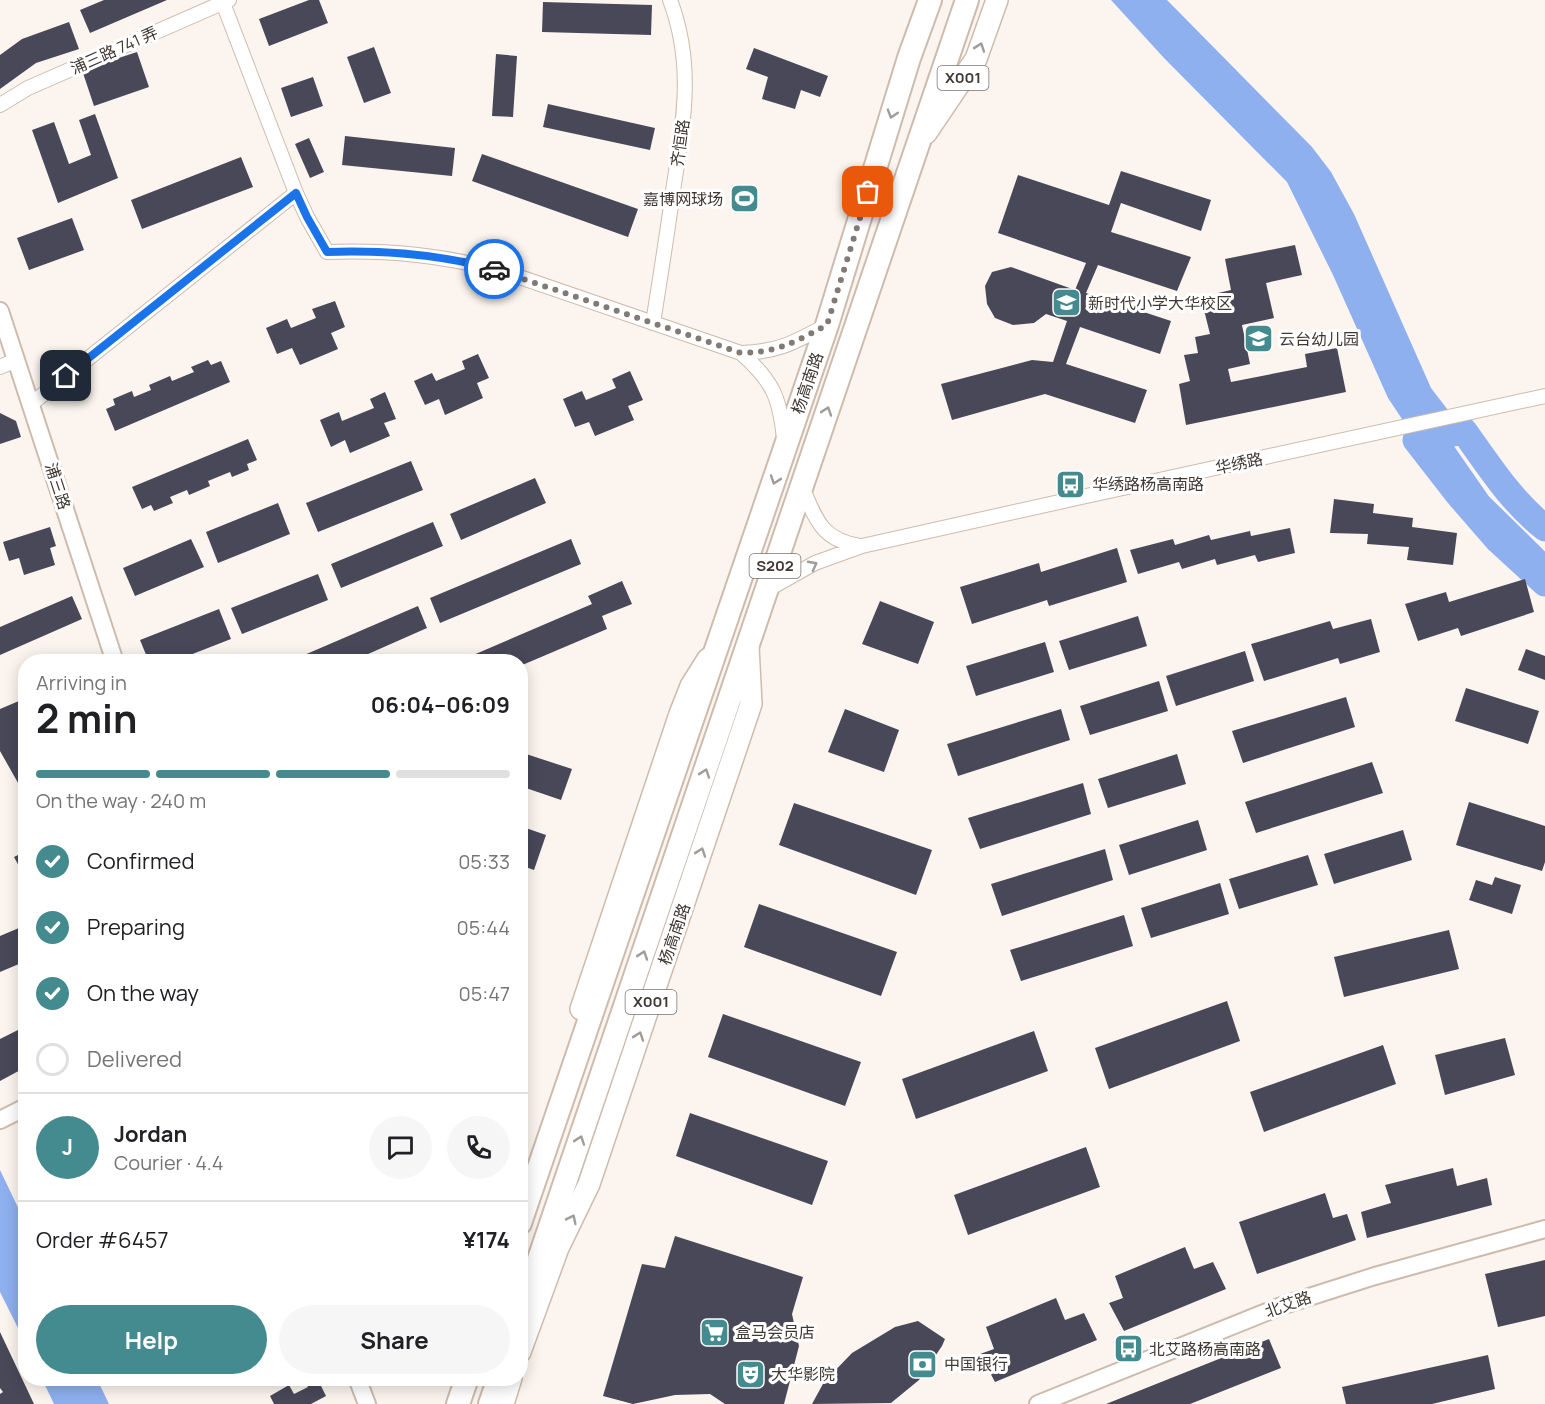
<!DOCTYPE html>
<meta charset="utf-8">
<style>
:root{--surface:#fff;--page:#f6f6f6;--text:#202124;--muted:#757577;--line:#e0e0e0;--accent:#438b8e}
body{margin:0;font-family:Manrope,"Noto Sans SC",sans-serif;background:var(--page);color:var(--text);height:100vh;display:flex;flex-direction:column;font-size:22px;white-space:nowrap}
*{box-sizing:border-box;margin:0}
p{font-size:20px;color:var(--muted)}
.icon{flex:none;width:33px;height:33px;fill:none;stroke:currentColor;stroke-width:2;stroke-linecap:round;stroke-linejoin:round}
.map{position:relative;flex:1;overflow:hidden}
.panel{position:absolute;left:18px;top:654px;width:510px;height:732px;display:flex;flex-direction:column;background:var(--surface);border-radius:24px;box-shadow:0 3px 15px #0003}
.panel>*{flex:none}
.pin{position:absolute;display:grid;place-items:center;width:51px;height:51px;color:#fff;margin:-26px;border-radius:12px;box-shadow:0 3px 9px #0006}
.courier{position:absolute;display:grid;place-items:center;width:60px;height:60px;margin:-30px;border:4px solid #1a73e8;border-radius:50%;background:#fff;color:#222;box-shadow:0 2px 8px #0007}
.head em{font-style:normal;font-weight:700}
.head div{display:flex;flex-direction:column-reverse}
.head{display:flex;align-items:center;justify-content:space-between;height:102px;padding:0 18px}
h1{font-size:39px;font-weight:700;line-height:45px}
.bar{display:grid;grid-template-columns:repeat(4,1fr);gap:9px 6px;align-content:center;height:72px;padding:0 18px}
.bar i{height:8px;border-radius:4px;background:var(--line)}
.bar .selected{background:var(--accent)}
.bar p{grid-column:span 4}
.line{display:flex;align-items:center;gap:15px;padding:0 18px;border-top:2px solid var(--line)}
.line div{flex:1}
.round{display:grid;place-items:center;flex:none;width:63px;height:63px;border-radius:32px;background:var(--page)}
ol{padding:0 18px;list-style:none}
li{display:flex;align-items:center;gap:18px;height:66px}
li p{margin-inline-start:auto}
li .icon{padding:6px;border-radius:50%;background:var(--accent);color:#fff;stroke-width:4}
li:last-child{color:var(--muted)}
li i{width:33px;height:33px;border:3px solid var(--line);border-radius:50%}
.action{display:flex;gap:12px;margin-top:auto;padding:12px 18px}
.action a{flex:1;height:69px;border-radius:36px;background:var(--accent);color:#fff;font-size:24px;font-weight:700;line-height:69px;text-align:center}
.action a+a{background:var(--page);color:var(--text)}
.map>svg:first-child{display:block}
</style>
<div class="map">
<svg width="1545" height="1404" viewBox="0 0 1545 1404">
<rect width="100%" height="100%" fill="#fcf5ef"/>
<path fill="#8eb0ef" d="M1111 0H1167L1312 147 1331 172 1354 214 1431 388 1464 431 1416 440 1388 398 1333 275 1287 182 1164 58Z
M0 1170 25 1222V1342L0 1292Z
M42 1379H97L109 1404H54Z"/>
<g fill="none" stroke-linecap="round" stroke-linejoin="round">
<path stroke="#8eb0ef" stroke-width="15" d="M1426 419 1483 501 1545 562"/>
<path stroke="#8eb0ef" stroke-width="27" d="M1545 528C1511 501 1489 466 1464 431L1416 440 1458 494 1497 539 1545 583"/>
</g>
<path fill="#494859" d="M104 0H167L90 33 80 10Z
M309 0H319L328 23 269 46 259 19Z
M543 2 652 5 651 35 542 32Z
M69 22 79 49 36 63 0 89V55L22 39Z
M374 47 391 93 364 103 347 57Z
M754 48 828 76 820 97 801 90 795 109 762 99 768 77 746 69Z
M137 52 149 87 94 106 82 70Z
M496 54 517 56 513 117 492 116Z
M313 77 323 106 291 117 281 88Z
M548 104 655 128 650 150 543 127Z
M95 114 118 178 58 203 32 130 54 122 69 164 91 155 79 120Z
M345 136 455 148 452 176 342 165Z
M309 138 324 172 310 178 295 144Z
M482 154 638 209 628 237 472 181Z
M241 157 253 187 142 229 131 200Z
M1121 171 1211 200 1201 231 1121 203 1111 232 1191 257 1177 291 1098 265 1086 293 1171 321 1160 354 1080 327 1066 364 1147 390 1135 423 1045 394 952 420 941 384 1032 360 1053 362 1067 321 1046 314 1034 323 1013 325 995 318 987 304 985 286 992 272 1011 267 1075 290 1086 263 998 233 1018 175 1109 205Z
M72 218 84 250 29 270 17 238Z
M1295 245 1302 275 1266 283 1274 318 1242 325 1250 364 1228 369 1231 382 1307 367 1305 354 1337 348 1346 392 1186 425 1179 384 1190 381 1184 355 1198 353 1195 337 1210 334 1204 310 1221 305 1218 293 1231 290 1225 259Z
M335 301 345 327 331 333 338 349 300 365 292 348 277 354 266 328 287 319 291 328 316 318 312 309Z
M478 354 489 378 477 383 483 398 445 415 439 399 425 405 414 381 432 373 436 381 465 369 462 361Z
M208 360 211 365 221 361 230 382 115 431 106 409 115 405 113 399 132 391 134 397 151 390 149 385 170 376 172 381 194 372 191 367Z
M630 371 643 400 628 406 634 420 595 436 589 422 575 427 563 399 582 391 586 400 616 388 612 379Z
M385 392 396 419 384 423 390 436 350 453 345 440 331 447 320 420 339 412 342 421 374 408 370 399Z
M0 413 16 421 21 437 0 444Z
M248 439 257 460 247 464 249 470 232 477 230 472 208 481 210 486 189 495 187 490 170 497 173 503 154 511 151 505 142 509 132 487Z
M411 461 423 490 318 532 306 503Z
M535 478 546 503 461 540 450 514Z
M1334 499 1374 504 1373 513 1413 518 1412 527 1457 533 1453 565 1407 560 1409 547 1367 544 1368 534 1330 533Z
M278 503 290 534 218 563 206 532Z
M433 522 443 546 341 588 331 564Z
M50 527 56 546 50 548 55 565 24 575 19 558 9 561 3 542Z
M1290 528 1295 553 1258 562 1255 555 1217 565 1215 559 1182 569 1179 562 1138 574 1130 550 1173 539 1175 545 1209 535 1211 540 1250 531 1251 536Z
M191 539 204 567 135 596 123 568Z
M571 539 581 564 440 623 430 598Z
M1117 548 1127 582 1049 606 1047 600 972 624 960 587 1039 563 1041 572Z
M318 574 328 600 242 634 231 608Z
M1525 579 1534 612 1461 636 1458 628 1418 641 1405 604 1446 592 1449 602Z
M622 581 632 604 602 616 607 629 520 666V662H457L592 604 588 596Z
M72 596 82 619 0 655V627Z
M880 601 934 622 918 664 862 644Z
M418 606 427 628 350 662H288Z
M219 609 231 639 172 662H149L140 640Z
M1138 616 1147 646 1069 670 1059 641Z
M1371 619 1380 652 1340 664 1338 658 1264 681 1251 644 1330 621 1333 629Z
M1045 642 1054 672 976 696 966 666Z
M1526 649 1545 656V680L1518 670Z
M1245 651 1254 681 1176 706 1166 676Z
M1159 681 1168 711 1090 735 1080 706Z
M1466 688 1539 711 1528 744 1455 721Z
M1346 697 1355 727 1243 763 1232 731Z
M26 698V797L0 751V709Z
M845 709 899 730 884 772 828 752Z
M1061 709 1070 740 958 776 947 744Z
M520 752 572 769 561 800 520 786Z
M1177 754 1186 784 1108 808 1098 779Z
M1372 762 1383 793 1256 833 1245 802Z
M1083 783 1091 814 980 849 968 818Z
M1469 802 1545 826V862L1542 871 1456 845Z
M794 803 932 850 916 895 779 845Z
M1198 820 1207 850 1129 875 1119 845Z
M520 826 546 835 534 870 520 865Z
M1403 830 1412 860 1334 884 1324 854Z
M1105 849 1113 880 1002 916 991 884Z
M26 851V879L14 857Z
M1308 855 1318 885 1239 909 1229 879Z
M1495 877 1521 885 1512 914 1469 900 1476 880 1492 885Z
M1220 883 1229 914 1151 938 1141 908Z
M759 904 897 952 881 996 744 947Z
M1124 915 1133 946 1021 981 1010 950Z
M26 925V961L0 972V936Z
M1449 930 1459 969 1344 997 1334 957Z
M1227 1001 1240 1041 1109 1089 1095 1048Z
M723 1014 861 1062 845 1106 708 1057Z
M26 1026V1067L0 1081V1039Z
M1034 1031 1048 1071 916 1119 902 1079Z
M1505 1038 1515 1075 1445 1095 1435 1055Z
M1383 1045 1396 1084 1264 1132 1250 1092Z
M690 1113 828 1161 812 1205 676 1156Z
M1086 1147 1100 1187 968 1235 954 1195Z
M1453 1168 1457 1186 1487 1178 1492 1205 1367 1238 1361 1212 1391 1203 1385 1185Z
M1325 1193 1333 1218 1347 1214 1356 1240 1257 1274 1239 1222Z
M675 1236 803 1277 792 1314 799 1346 784 1404H725L710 1394 675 1395 633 1404 603 1396 642 1264 665 1268Z
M1185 1247 1194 1269 1213 1262 1226 1289 1124 1331 1109 1303 1123 1298 1115 1276Z
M1545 1260V1316L1498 1327 1485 1274Z
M1056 1298 1065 1320 1084 1313 1097 1340 995 1382 980 1354 994 1349 986 1327Z
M918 1321 945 1339 942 1346 919 1380 891 1403 812 1404 824 1382 852 1353 895 1327Z
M0 1332 34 1404H0V1394L3 1392 0 1388Z
M1269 1339 1281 1368 1190 1404H1106Z
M1488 1355 1495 1389 1432 1404H1346L1342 1387Z
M306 1378H317L326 1396 311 1404H274L270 1396 289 1385 294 1394 308 1387 304 1380Z"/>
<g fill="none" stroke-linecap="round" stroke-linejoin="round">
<defs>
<path id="minor" d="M223 3 296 193 307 217 327 252C390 250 441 255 502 271L741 353C779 352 795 342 827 325
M0 105 28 88 229 0
M653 323C660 279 667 235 673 191 683 124 695 66 670 0
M741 353C773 381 780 398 784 439
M0 367 16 360
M31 404 296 193
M802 487C816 519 821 540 860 546
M767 590 815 563 862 546 1077 498 1545 396"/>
<path id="tertiary" d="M0 311 115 662
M0 1120 26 1107
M357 1378 367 1404
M1038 1404 1284 1305 1375 1276 1545 1229"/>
<path id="primary" d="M926 133 976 59 997 0
M581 1009 680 714 691 686 708 659
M520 1352 558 1248 589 1184 751 704 748 646
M503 1404 511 1378"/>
<path id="trunk" d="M520 1223 827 325 909 58 930 0
M520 1315 967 0
M458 1404 467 1378
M490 1404 499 1378"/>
</defs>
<use href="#minor" stroke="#cdbbad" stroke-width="16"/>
<use href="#tertiary" stroke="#cdbbad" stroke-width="20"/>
<use href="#primary" stroke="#cdbbad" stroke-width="24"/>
<use href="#trunk" stroke="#cdbbad" stroke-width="26"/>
<use href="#minor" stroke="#fff" stroke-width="14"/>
<use href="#tertiary" stroke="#fff" stroke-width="16"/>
<use href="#primary" stroke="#fff" stroke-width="21"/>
<use href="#trunk" stroke="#fff" stroke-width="22"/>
</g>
<defs><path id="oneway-chevron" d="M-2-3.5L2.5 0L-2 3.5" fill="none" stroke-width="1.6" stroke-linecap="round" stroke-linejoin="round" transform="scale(1.5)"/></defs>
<g stroke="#a09c99">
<use href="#oneway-chevron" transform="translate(980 47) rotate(-71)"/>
<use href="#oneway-chevron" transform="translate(892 114) rotate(107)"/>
<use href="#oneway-chevron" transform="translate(827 411) rotate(-71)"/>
<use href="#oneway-chevron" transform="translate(775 480) rotate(109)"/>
<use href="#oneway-chevron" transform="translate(813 565) rotate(-28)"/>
<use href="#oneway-chevron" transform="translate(705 773) rotate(-71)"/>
<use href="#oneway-chevron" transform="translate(701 852) rotate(-71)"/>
<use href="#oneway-chevron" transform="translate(643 955) rotate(-71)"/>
<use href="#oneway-chevron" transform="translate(639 1036) rotate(-71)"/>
<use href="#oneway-chevron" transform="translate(580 1140) rotate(-71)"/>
<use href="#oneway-chevron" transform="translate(572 1219) rotate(-64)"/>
</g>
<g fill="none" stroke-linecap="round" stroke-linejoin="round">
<path stroke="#827a75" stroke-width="6" stroke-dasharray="0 10.8" d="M494 269 741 353C779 352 795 342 827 325L868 192"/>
<path stroke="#1a73e8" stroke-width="8" d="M66 376 296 193 307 217 327 252C384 250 438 254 494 269"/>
</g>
<defs>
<symbol id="stadium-square" viewBox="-11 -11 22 22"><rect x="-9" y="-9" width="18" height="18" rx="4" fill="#438b8e" stroke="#fff"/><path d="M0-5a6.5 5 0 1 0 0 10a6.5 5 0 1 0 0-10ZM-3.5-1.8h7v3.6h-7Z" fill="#fff"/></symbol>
<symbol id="school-square" viewBox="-11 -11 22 22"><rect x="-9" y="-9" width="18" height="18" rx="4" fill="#438b8e" stroke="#fff"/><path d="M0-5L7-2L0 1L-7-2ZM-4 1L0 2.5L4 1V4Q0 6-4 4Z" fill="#fff"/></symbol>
<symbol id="bus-square" viewBox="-11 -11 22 22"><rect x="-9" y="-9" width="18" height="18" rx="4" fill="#438b8e" stroke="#fff"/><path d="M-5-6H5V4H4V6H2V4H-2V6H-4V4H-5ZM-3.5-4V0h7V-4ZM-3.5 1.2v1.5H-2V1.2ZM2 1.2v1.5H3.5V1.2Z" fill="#fff"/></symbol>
<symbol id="supermarket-square" viewBox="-11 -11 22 22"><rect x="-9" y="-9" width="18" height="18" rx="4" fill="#438b8e" stroke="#fff"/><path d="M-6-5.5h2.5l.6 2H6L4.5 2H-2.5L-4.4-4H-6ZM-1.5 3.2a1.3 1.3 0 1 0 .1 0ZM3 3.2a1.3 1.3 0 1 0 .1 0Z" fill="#fff"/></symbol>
<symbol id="bank-square" viewBox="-11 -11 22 22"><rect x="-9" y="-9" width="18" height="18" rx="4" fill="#438b8e" stroke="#fff"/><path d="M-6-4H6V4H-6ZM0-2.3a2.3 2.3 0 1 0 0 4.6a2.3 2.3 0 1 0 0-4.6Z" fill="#fff"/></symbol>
<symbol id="theatre-square" viewBox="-11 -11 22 22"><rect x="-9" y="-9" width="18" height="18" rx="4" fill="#438b8e" stroke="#fff"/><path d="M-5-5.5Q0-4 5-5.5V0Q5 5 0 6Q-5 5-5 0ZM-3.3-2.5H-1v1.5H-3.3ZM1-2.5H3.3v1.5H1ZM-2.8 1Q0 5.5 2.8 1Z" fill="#fff"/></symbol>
</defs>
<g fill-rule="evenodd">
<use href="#stadium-square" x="728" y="182" width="33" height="33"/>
<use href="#school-square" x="1050" y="286" width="33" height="33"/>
<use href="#school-square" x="1242" y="322" width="33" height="33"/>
<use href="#bus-square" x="1054" y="468" width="33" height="33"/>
<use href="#supermarket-square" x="698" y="1316" width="33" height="33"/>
<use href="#bus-square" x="1112" y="1332" width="33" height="33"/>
<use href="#bank-square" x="906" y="1348" width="33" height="33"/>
<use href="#theatre-square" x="734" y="1358" width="33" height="33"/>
</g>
<g text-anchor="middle" stroke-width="6" stroke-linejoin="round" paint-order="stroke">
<g fill="#fff" stroke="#797470" stroke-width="1.5">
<rect x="937.5" y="66" width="51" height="24" rx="4.5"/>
<rect x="749.5" y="554" width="51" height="24" rx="4.5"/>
<rect x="625.5" y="990" width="51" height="24" rx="4.5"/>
</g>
<g font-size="15" font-weight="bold" fill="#403833">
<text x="963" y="83">X001</text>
<text x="775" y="571">S202</text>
<text x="651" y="1007">X001</text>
</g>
<g font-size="16" fill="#403833" stroke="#fff">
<text transform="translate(114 50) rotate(-24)" y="6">浦三路 741 弄</text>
<text transform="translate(680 143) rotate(-82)" y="6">齐恒路</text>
<text transform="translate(807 383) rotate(-71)" y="6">杨高南路</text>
<text transform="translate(1239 463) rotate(-12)" y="6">华绣路</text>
<text transform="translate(58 486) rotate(72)" y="6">浦三路</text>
<text transform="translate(674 934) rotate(-71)" y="6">杨高南路</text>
<text transform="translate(1288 1304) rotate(-20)" y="6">北艾路</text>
</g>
<g font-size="16" fill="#403833" stroke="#fff" text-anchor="start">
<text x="723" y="205" text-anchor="end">嘉博网球场</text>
<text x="1088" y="309">新时代小学大华校区</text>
<text x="1279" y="345">云台幼儿园</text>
<text x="1092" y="490">华绣路杨高南路</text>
<text x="735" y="1338">盒马会员店</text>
<text x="1149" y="1355">北艾路杨高南路</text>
<text x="944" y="1370">中国银行</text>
<text x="771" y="1380">大华影院</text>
</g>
</g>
</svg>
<div class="pin" style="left:868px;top:192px;background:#ea580c"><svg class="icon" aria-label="bag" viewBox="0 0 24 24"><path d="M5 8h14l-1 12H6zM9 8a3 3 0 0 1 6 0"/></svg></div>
<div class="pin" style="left:66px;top:376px;background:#1f2937"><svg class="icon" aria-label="home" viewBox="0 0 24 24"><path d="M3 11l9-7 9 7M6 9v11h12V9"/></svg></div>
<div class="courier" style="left:494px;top:269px"><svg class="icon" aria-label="car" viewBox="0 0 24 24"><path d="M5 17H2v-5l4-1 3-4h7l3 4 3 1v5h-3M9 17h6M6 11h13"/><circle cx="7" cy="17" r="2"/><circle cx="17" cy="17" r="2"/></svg></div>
<section class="panel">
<div class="head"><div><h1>2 min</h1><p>Arriving in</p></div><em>06:04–06:09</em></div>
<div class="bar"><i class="selected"></i><i class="selected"></i><i class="selected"></i><i></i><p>On the way · 240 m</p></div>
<ol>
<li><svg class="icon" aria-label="check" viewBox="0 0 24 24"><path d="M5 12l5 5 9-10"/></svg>Confirmed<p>05:33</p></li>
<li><svg class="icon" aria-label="check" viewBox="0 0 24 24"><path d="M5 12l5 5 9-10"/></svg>Preparing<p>05:44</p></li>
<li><svg class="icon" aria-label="check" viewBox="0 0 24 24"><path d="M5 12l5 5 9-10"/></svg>On the way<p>05:47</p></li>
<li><i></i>Delivered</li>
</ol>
<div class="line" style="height:108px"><b class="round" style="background:var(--accent);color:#fff">J</b><div><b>Jordan</b><p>Courier · 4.4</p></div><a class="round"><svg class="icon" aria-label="chat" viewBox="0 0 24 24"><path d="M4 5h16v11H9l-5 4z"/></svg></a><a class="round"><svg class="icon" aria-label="phone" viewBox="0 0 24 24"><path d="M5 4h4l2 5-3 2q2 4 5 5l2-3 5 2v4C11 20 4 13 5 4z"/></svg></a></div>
<div class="line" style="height:78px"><div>Order #6457</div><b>¥174</b></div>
<div class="action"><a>Help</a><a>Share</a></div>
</section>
</div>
